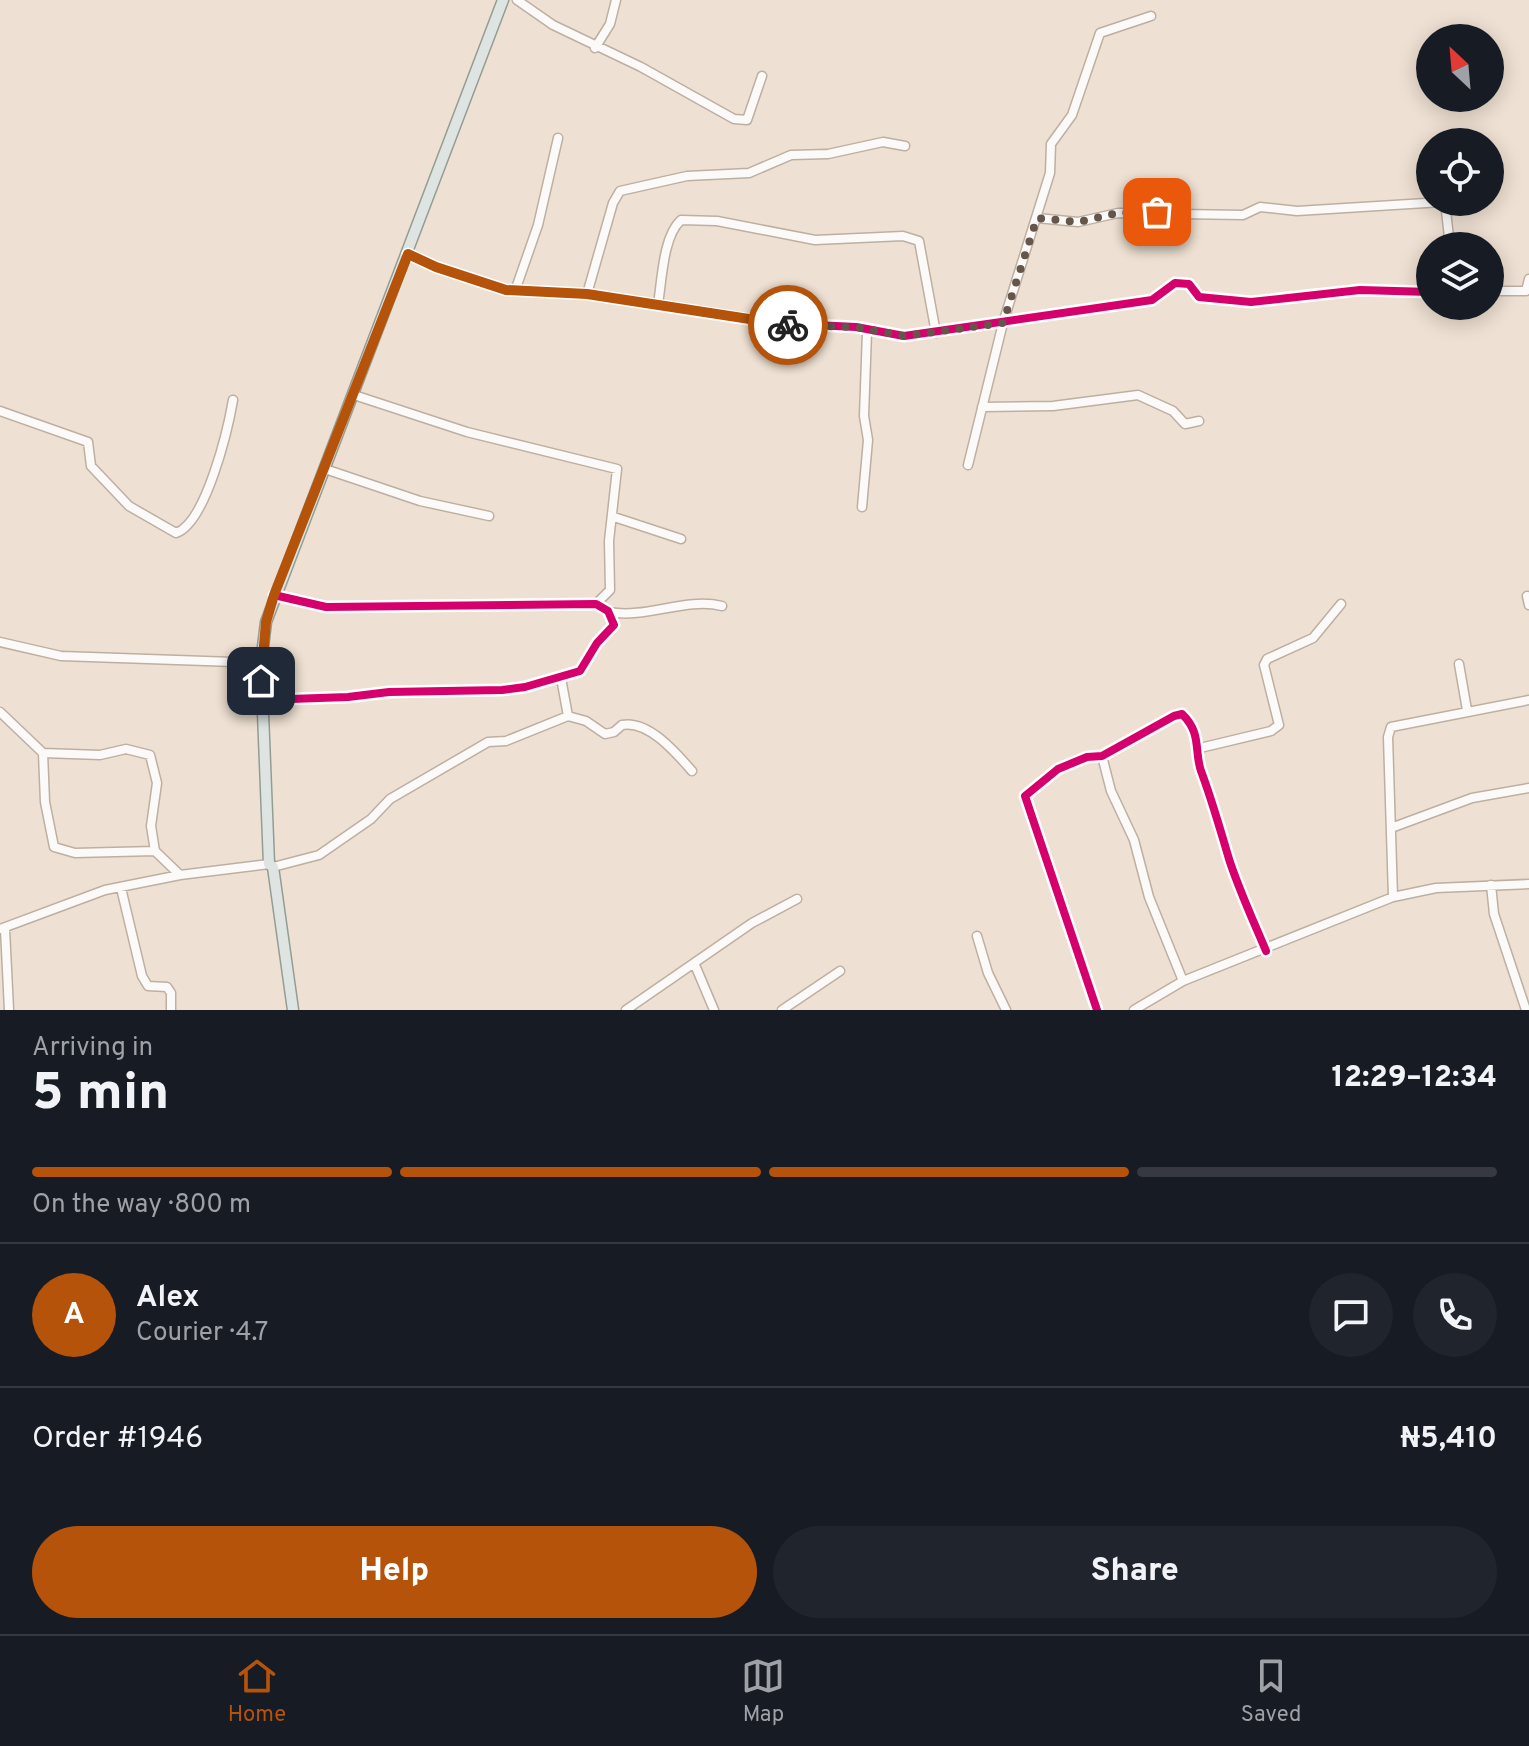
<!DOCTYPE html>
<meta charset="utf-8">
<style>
:root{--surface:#171b24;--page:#20242c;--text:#f1f3f6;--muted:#9ea1a6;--line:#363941;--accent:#b45309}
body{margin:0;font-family:Overpass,sans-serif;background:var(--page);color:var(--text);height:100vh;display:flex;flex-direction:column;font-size:30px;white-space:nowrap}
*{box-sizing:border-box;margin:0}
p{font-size:26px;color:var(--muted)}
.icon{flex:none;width:44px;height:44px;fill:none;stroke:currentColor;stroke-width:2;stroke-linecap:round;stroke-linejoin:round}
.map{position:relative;height:1010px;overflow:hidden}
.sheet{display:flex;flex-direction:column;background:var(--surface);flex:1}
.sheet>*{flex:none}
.needle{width:52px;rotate:334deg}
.fabs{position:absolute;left:1416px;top:24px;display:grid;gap:16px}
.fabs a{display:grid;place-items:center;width:88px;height:88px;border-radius:50%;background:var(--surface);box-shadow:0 4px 20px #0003;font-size:40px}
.pin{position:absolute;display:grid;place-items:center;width:68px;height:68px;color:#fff;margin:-34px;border-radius:16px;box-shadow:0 4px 12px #0006}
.courier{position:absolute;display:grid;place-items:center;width:80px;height:80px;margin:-40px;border:6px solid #b45309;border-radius:50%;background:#fff;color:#222;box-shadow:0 2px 10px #0007}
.headline em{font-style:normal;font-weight:800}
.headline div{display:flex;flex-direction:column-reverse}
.headline{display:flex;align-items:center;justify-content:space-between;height:136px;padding:0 32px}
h1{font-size:52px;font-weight:800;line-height:60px}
.bar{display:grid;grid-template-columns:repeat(4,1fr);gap:12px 8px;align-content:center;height:96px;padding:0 32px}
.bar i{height:10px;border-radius:6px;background:var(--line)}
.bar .current{background:var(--accent)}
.bar p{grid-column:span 4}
.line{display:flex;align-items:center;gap:20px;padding:0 32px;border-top:2px solid var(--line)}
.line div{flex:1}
.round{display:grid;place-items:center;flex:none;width:84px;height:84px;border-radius:42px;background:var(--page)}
.primary-button{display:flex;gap:16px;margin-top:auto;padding:16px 32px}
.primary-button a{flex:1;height:92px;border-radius:48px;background:var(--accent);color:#fff;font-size:32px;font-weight:800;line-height:92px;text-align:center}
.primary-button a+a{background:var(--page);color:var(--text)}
.dock{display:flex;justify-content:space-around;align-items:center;height:112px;border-top:2px solid var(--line);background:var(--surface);font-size:22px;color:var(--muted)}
.dock a{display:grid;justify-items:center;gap:4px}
.dock .current{color:var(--accent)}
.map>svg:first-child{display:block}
</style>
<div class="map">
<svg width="1529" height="1010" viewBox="0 0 1529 1010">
<rect width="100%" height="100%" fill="#eee0d2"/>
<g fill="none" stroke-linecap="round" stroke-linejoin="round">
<defs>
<path id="minor" d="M517 0 553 25 641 67 734 119 747 120 762 76
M595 48 610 24 616 0
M1445 202 1450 246
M1037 218 1078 222 1118 213 1243 215 1260 207 1297 211 1442 202
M408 254 436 267 506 290 587 294 772 323 856 327 904 336 1152 300 1175 283 1189 284 1199 297 1251 302 1360 290 1430 292
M515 291 538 225 558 138
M1490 291H1526L1529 279
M587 294 613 203 620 191 687 176 749 173 791 155 828 154 883 142 905 146
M658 304C662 280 663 236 681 220L717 221 815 240 903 236 919 241 936 333
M354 395 467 432 617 469 609 541 610 590 596 604
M982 407 1053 406 1138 395 1173 411 1185 424 1199 421
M0 411 88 442 91 466 129 506 176 533C206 523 228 429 233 400
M968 465 1003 323 1050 173 1051 144 1072 115 1100 33 1151 16
M325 469 420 501 489 516
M862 507 868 440 864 416 867 332
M614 517 681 539
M1527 596 1529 605
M609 612C647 619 685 597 722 606
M0 642 61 656 261 663
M1459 664 1467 710
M561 678 568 716 586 721 605 734 614 732 622 725C649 720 677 754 692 771
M262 700 348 697 389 692 502 690 525 687 580 671 597 643 614 625 608 611 596 604 326 607 274 595
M0 712 43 753 45 802 54 847 75 853 155 851
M1200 748 1271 731 1279 725 1264 665 1267 659 1313 638 1341 604
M43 753 100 755 126 749 150 755 157 783 151 826 155 851 180 875
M1102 756 1111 791 1134 840 1149 897 1183 981
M1391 828 1472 798 1529 788
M273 867 319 855 371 819 390 799 488 742 506 741 568 716
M1491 885 1494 914 1526 1010
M121 888 142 976 148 986 167 987 171 993V1010
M1393 897 1388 737 1391 727 1529 700
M0 929 105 890 180 875 269 864
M5 929 9 1010
M977 936 988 973 1006 1010
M695 965 714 1010
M626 1010 752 923 797 899
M782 1010 840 971
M1097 1010 1025 796 1058 769 1087 757 1102 756 1174 716 1182 714C1202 733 1194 751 1201 771 1212 800 1220 829 1229 859 1239 890 1253 920 1266 951
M1134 1010 1183 981 1393 897 1436 888 1529 884"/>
<path id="major" d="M293 1010 273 867 269 864 261 663 266 622 503 0"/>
</defs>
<use href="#minor" stroke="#bdafa2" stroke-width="11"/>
<use href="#major" stroke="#949d94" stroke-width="13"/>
<use href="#minor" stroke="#fcfaf8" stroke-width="8"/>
<use href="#major" stroke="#dee4e1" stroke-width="10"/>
<defs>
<path id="cycleway" d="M408 254 436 267 506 290 587 294 772 323 856 327 904 336 1152 300 1175 283 1189 284 1199 297 1251 302 1360 290 1430 292
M262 700 348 697 389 692 502 690 525 687 580 671 597 643 614 625 608 611 596 604 326 607 274 595
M1097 1010 1025 796 1058 769 1087 757 1102 756 1174 716 1182 714C1202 733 1194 751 1201 771 1212 800 1220 829 1229 859 1239 890 1253 920 1266 951"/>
</defs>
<use href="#cycleway" stroke="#fff" stroke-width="13"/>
<use href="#cycleway" stroke="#d6006c" stroke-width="8"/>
</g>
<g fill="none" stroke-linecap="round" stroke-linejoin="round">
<path stroke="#64564a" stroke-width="8" stroke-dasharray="0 14.4" d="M788 325 856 327 904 336 1003 323 1037 218 1078 222 1118 213 1157 212"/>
<path stroke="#b45309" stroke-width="10" d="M261 681 266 622 274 595 408 254 436 267 506 290 587 294 788 325"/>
</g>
</svg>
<div class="fabs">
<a><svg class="needle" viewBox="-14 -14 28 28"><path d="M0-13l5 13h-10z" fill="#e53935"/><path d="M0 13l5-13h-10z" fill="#9ea1a6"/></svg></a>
<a><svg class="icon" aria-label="locate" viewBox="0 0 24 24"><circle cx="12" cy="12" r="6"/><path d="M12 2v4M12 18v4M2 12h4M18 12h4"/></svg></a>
<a><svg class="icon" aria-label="layers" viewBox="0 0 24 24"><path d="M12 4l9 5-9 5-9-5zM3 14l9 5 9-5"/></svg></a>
</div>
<div class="pin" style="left:1157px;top:212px;background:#ea580c"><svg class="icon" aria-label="bag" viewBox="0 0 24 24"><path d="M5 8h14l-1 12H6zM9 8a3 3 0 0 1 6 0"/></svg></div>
<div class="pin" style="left:261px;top:681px;background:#1f2937"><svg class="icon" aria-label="home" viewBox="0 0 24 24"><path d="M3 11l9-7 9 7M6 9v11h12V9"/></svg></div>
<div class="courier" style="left:788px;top:325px"><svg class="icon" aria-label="bike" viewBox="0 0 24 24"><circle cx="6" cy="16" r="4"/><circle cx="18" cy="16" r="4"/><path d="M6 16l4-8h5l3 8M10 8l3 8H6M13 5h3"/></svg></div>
</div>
<section class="sheet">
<div class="headline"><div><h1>5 min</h1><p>Arriving in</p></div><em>12:29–12:34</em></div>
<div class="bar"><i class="current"></i><i class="current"></i><i class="current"></i><i></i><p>On the way · 800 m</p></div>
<div class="line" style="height:144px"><b class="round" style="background:var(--accent);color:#fff">A</b><div><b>Alex</b><p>Courier · 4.7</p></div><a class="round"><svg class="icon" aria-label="chat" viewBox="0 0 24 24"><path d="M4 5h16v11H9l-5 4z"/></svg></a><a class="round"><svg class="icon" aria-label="phone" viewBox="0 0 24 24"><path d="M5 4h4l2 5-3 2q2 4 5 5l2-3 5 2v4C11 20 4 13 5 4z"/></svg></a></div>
<div class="line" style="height:104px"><div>Order #1946</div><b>₦5,410</b></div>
<div class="primary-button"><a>Help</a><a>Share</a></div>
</section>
<nav class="dock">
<a class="current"><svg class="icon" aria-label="home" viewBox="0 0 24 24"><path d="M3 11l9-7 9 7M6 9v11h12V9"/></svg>Home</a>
<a><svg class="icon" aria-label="map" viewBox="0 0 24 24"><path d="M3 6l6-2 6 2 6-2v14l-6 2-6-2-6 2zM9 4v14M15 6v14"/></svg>Map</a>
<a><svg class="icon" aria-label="saved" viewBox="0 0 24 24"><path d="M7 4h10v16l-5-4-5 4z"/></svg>Saved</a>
</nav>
